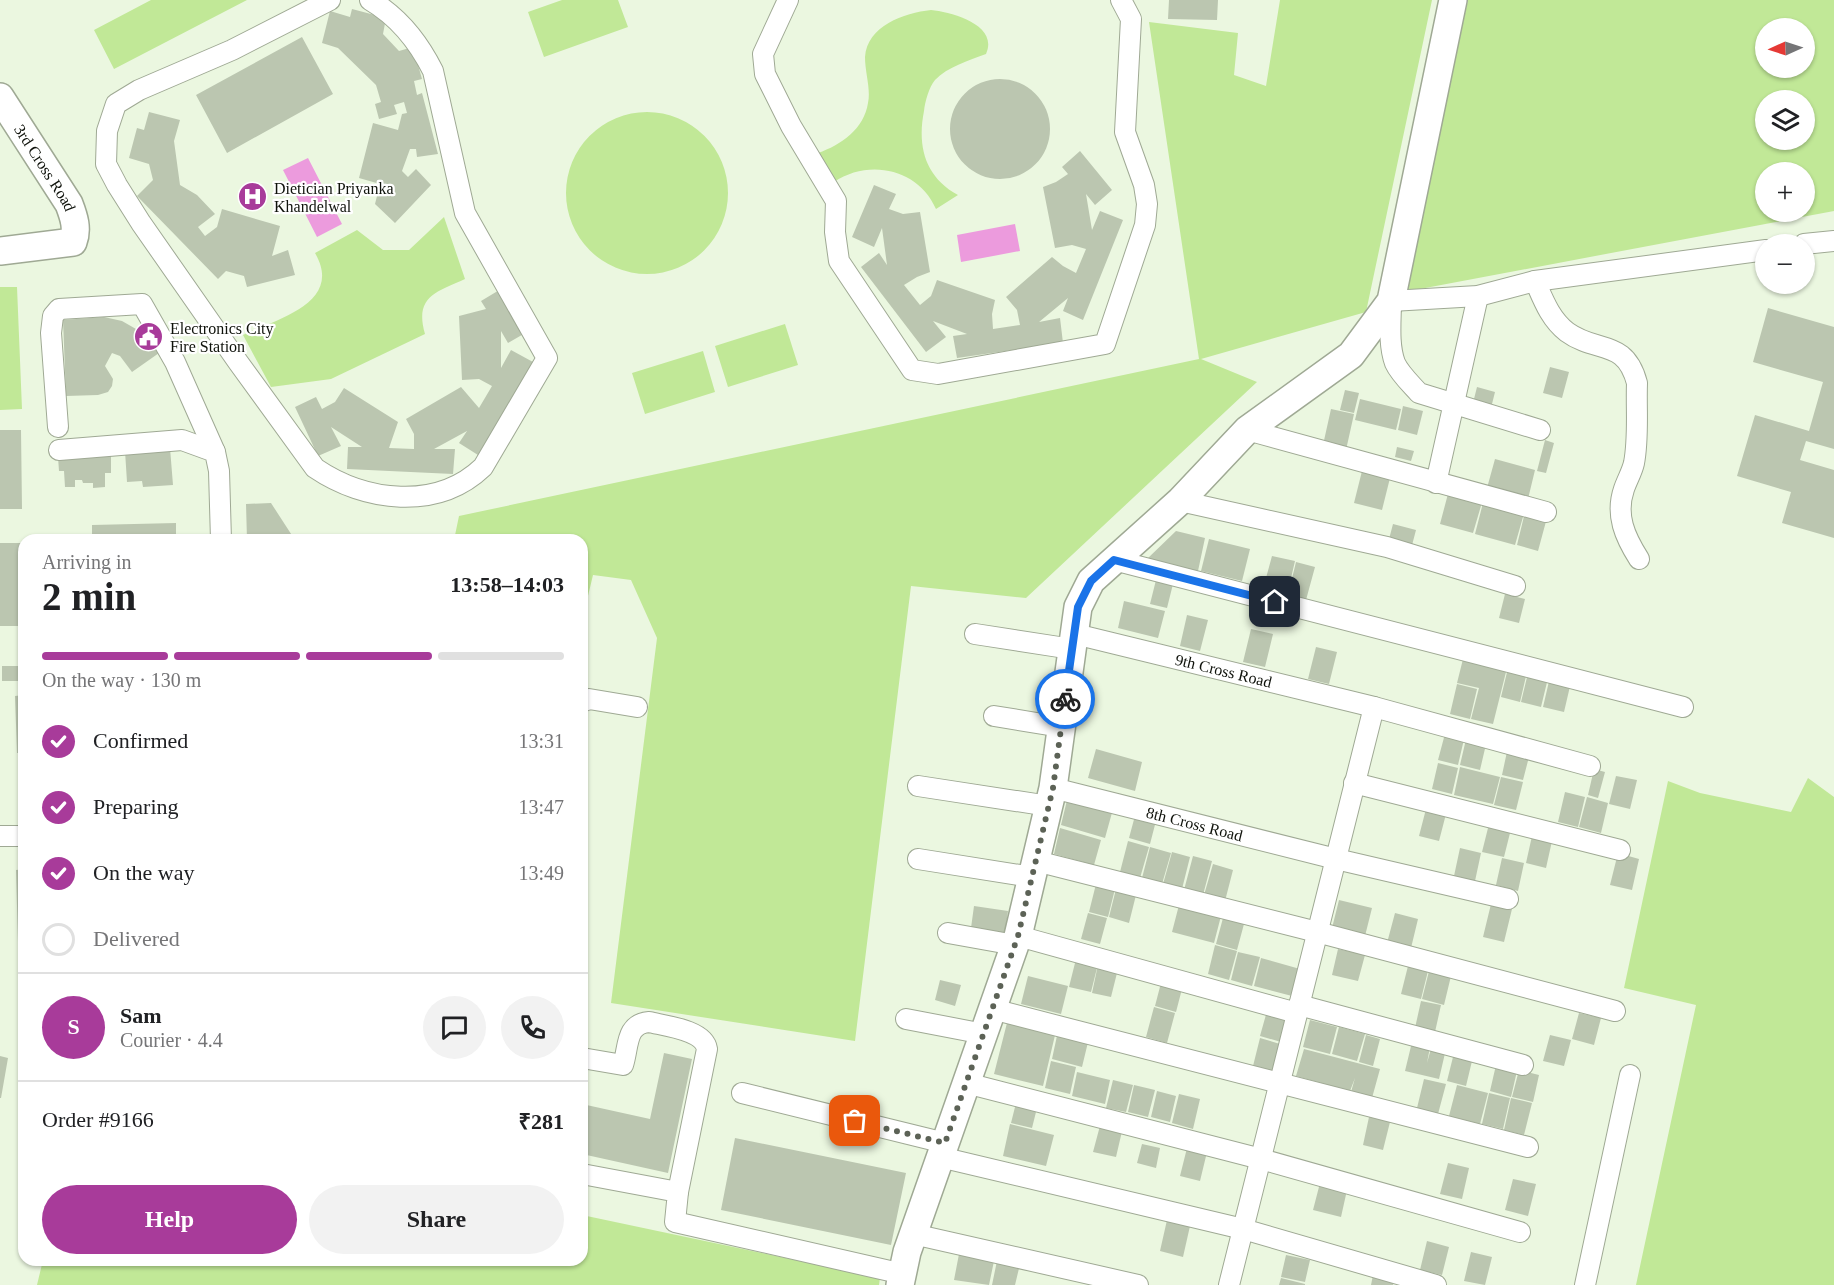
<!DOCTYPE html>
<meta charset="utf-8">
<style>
:root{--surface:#fff;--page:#f2f2f2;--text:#202124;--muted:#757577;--line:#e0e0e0;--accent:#a83b9a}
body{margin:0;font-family:"Times New Roman",serif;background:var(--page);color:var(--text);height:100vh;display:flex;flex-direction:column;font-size:22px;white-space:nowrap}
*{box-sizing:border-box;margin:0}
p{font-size:20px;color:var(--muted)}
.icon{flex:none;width:33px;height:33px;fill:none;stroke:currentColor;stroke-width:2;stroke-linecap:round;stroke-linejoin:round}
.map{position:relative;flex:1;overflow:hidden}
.sheet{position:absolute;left:18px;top:534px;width:570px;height:732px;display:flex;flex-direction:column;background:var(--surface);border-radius:18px;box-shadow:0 2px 4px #0004}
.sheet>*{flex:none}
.needle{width:39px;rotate:267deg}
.buttons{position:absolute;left:1755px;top:18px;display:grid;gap:12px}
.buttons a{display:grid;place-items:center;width:60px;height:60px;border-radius:50%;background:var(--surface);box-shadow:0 2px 4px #0004;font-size:30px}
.pin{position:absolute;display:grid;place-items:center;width:51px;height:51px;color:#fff;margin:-26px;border-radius:12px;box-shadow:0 3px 9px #0006}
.courier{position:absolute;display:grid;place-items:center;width:60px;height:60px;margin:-30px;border:4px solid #1a73e8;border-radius:50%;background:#fff;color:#222;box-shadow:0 2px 8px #0007}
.overview em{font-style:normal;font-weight:700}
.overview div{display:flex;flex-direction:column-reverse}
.overview{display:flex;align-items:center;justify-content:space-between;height:102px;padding:0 24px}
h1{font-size:39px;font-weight:700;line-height:45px}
.bar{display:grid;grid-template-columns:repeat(4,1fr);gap:9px 6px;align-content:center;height:72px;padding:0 24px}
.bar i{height:8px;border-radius:4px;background:var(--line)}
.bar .current{background:var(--accent)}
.bar p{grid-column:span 4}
.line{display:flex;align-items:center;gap:15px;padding:0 24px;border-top:2px solid var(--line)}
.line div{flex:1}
.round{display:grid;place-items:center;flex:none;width:63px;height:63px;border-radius:32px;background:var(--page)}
ol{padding:0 24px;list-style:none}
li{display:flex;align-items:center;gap:18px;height:66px}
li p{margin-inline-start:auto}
li .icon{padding:6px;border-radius:50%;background:var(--accent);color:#fff;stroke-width:4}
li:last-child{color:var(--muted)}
li i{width:33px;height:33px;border:3px solid var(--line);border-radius:50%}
.action{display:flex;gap:12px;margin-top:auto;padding:12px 24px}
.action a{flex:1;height:69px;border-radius:36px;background:var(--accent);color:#fff;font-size:24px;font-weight:700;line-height:69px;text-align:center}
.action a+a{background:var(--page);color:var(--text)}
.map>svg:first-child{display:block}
</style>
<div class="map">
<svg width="1834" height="1285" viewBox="0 0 1834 1285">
<rect width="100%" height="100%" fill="#ebf7e0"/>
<path fill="#c1e897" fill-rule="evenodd" d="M151 0H247L114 69 94 30Z
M562 0H618L628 27 544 57 528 12Z
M1280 0H1432L1366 312 1201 359 1257 382 1026 598 911 586 855 1041 611 1003 657 638 631 580 593 575 582 621V540H454L459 516 1199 359 1149 22 1238 33 1234 75 1266 86Z
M1468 0H1834V211L1404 292ZM1766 28H1804V68H1766ZM1766 100H1804V140H1766ZM1766 172H1804V212H1766Z
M931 10C952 12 999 25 986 54 970 60 947 67 935 80 929 87 925 102 924 111 917 146 925 177 958 195L936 209C919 169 869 158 834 182L818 153C841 145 864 129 868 103 871 89 865 73 865 57 867 26 904 13 931 10Z
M566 193a81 81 0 1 1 162 0a81 81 0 1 1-162 0Z
M444 217 465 279C437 292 414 296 425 334L331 379 271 387 243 335C277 319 344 303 315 253L357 230 383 250H409Z
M0 287H17L22 409 0 410Z
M785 324 798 365 728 387 715 346Z
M703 351 715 392 645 414 632 373Z
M1808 778 1834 797V1285H1636L1696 1005 1624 988 1668 781 1700 793 1791 812Z
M582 1215 880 1278 879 1285H37L43 1260H582Z"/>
<path fill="#ec9bdd" d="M308 158 342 224 317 237 283 170Z
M1015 224 1020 251 961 262 957 235Z"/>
<path fill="#bbc6b0" d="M1169 0H1218L1217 20 1168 19Z
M352 9 386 18 383 34 399 51 413 47 422 79 414 81 417 95 422 93 438 154 417 157 416 149H410L402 171 408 177 416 169 431 185 395 223 375 204 380 184 359 178 373 123 398 130 402 114 407 113 404 102 394 105 397 114 379 119 375 104 381 102 376 85 338 48 322 43 330 11 350 17Z
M302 37 333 94 227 153 196 95Z
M950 129a50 50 0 1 1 100 0a50 50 0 1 1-100 0Z
M149 112 180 120 174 141 180 185 197 195 215 214 198 227 205 236 217 227 222 209 280 226 272 256 288 250 295 275 247 287 244 276 226 271 218 279 137 196 153 180 149 164 129 158 137 128 144 130Z
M1080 151 1112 190 1095 205 1086 194 1092 230 1100 211 1123 220 1083 320 1063 311 1068 298 1039 322 1060 318 1063 343 957 358 953 336 967 334 933 321 946 337 926 352 861 267 879 253 887 265 882 228 874 247 852 237 874 185 896 194 889 209 903 214 920 212 930 272 917 277 904 285 920 305 931 296 937 280 995 300 992 314 993 329 1020 325 1017 310 1006 297 1052 257 1063 266 1076 273 1086 249 1072 245 1055 248 1043 187 1056 182 1068 174 1062 167Z
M501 289 527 332 508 343 501 331V368L511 350 533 362 478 455 459 443 467 431 434 449H455L453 474 347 469 348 447H362L331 427 341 446 318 456 295 407 316 397 322 409 335 402 344 388 398 422 389 448 414 449V434L406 419 461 387 479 408 492 386 479 379 462 380 459 316 486 309 481 301Z
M1768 308 1834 327V449L1806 441 1800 460 1834 470V538L1782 523 1791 492 1737 476 1755 415 1809 431 1823 382 1753 362Z
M104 317 122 321 136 329 147 337 159 353 132 372 120 356 112 353 105 366 113 379 112 386 108 392 98 395 66 396 63 320Z
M1550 367 1569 372 1562 398 1543 393Z
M1477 387 1495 392 1491 408 1473 403Z
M1345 390 1359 393 1354 413 1340 410Z
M1360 399 1401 409 1396 430 1355 420Z
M1403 406 1423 411 1417 435 1398 430Z
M1331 409 1354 414 1346 450 1323 445Z
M0 430H21L22 509H0Z
M1545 440 1554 443 1546 473 1537 471Z
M1397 447 1414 451 1411 461 1395 457Z
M170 448 173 485 143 487 142 481 127 482 125 451Z
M111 456V473H105V487L93 488V483H83L82 480H75V487H65L64 471H59L58 457Z
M1495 459 1535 470 1528 499 1487 488Z
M1362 471 1390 478 1382 510 1354 503Z
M1449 490 1483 499 1473 533 1440 524Z
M1484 499 1525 510 1515 545 1475 534Z
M271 503 295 540H247L246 504Z
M1526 508 1548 514 1538 551 1517 545Z
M176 523V540H92V525Z
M1393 524 1416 530 1411 549 1388 543Z
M1176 531 1205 538 1198 571 1147 559Z
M1209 539 1250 549 1242 581 1201 571Z
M0 543H24V626H0Z
M1272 556 1295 561 1287 595 1263 589Z
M1296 562 1315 567 1306 600 1288 595Z
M1156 580 1173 584 1167 608 1150 604Z
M1505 594 1525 599 1519 623 1499 618Z
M1124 601 1165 611 1158 638 1118 628Z
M1187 615 1208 620 1200 651 1180 646Z
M1251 629 1273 634 1265 667 1243 662Z
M1316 647 1337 652 1329 684 1308 679Z
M1464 655 1507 668 1493 724 1471 719 1479 688 1457 683Z
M2 666H24V681H2Z
M1508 668 1527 672 1520 702 1501 697Z
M1528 673 1548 678 1541 707 1521 702Z
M1550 677 1571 682 1564 712 1543 707Z
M1457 684 1477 689 1470 719 1450 714Z
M24 695V753H17L15 696Z
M1446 730 1465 735 1458 765 1438 760Z
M1467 735 1487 740 1480 770 1460 765Z
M1508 747 1530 753 1523 780 1502 775Z
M1096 749 1142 762 1135 791 1088 778Z
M1438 763 1458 768 1452 794 1432 789Z
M1460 767 1500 777 1493 804 1454 795Z
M1594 769 1605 772 1598 798 1588 795Z
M1616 776 1637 780 1630 809 1609 804Z
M1501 777 1523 782 1516 810 1494 805Z
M1565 792 1585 797 1578 827 1558 822Z
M1068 796 1113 809 1105 838 1061 825Z
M1587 797 1608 803 1601 833 1579 827Z
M1426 809 1446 814 1439 841 1419 836Z
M1136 812 1157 817 1150 844 1129 838Z
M1489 824 1511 829 1504 857 1482 852Z
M1060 828 1101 840 1094 865 1054 854Z
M1532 836 1552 841 1546 868 1526 863Z
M1128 841 1149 847 1140 878 1120 872Z
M1150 847 1171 853 1162 884 1142 878Z
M1460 848 1481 853 1475 881 1454 876Z
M1172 852 1190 857 1182 889 1163 884Z
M1618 853 1639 859 1632 890 1610 885Z
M1193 856 1212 861 1203 895 1184 890Z
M1502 858 1524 863 1518 891 1496 885Z
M1213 864 1233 870 1225 901 1204 895Z
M24 869V978H19L16 870Z
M1096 884 1115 889 1108 917 1089 912Z
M1116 889 1136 895 1129 923 1109 917Z
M1339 900 1372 908 1365 936 1332 928Z
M1491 904 1512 909 1504 942 1483 937Z
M1179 905 1221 916 1214 943 1172 932Z
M974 906 1008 911 1005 933 971 928Z
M1088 913 1107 918 1100 944 1081 939Z
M1395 913 1418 919 1411 948 1387 943Z
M1223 918 1244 924 1237 950 1216 944Z
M1215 945 1237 951 1229 980 1208 974Z
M1338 949 1365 955 1358 981 1332 975Z
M1238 952 1260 957 1252 986 1231 980Z
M1077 955 1099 960 1091 992 1069 987Z
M1261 958 1300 969 1292 996 1254 986Z
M1099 960 1119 965 1111 997 1092 993Z
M1408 966 1428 971 1421 999 1401 994Z
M1429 971 1451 976 1444 1005 1422 999Z
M1028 976 1068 986 1061 1014 1021 1004Z
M1162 979 1183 985 1176 1012 1155 1006Z
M940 980 961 985 955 1006 935 1000Z
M1421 1001 1441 1005 1435 1032 1415 1028Z
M1154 1007 1175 1013 1167 1043 1146 1037Z
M1267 1011 1288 1016 1281 1042 1260 1036Z
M1579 1013 1601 1018 1594 1045 1572 1039Z
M1008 1019 1056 1031 1043 1086 994 1074Z
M1310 1020 1337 1027 1330 1054 1303 1047Z
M1339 1027 1365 1034 1357 1061 1332 1054Z
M1058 1031 1089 1038 1082 1067 1052 1059Z
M1366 1035 1380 1039 1373 1066 1359 1062Z
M1550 1035 1571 1040 1564 1066 1543 1061Z
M1260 1038 1280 1044 1273 1072 1253 1066Z
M1412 1042 1430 1047 1427 1063 1432 1045 1446 1049 1439 1079 1405 1071Z
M1304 1049 1380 1069 1372 1098 1351 1092 1355 1078 1350 1091 1296 1076Z
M664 1053 692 1059 668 1173 582 1154V1104L650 1119Z
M0 1056 8 1058 1 1098H0Z
M1453 1057 1472 1061 1466 1086 1447 1081Z
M1051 1061 1076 1067 1070 1094 1045 1088Z
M1496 1065 1517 1071 1511 1097 1490 1091Z
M1519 1070 1539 1075 1533 1102 1512 1097Z
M1077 1072 1110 1080 1105 1104 1072 1096Z
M1424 1079 1446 1084 1438 1114 1417 1108Z
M1113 1080 1133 1085 1126 1112 1106 1108Z
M1134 1085 1155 1090 1148 1117 1128 1112Z
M1457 1085 1488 1093 1480 1124 1449 1116Z
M1157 1091 1176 1096 1170 1122 1151 1117Z
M1489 1093 1510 1098 1503 1129 1482 1124Z
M1179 1094 1200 1099 1193 1129 1172 1123Z
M1511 1098 1532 1103 1524 1135 1504 1130Z
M1016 1103 1037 1108 1032 1128 1011 1123Z
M1369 1117 1390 1122 1383 1150 1363 1145Z
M1101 1122 1123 1127 1116 1157 1093 1152Z
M1010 1124 1054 1135 1046 1166 1003 1156Z
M735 1138 906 1173 891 1245 721 1210Z
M1142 1144 1160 1148 1156 1168 1137 1163Z
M1187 1148 1207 1152 1200 1181 1180 1176Z
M1448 1163 1469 1168 1462 1199 1440 1194Z
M1513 1179 1536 1184 1528 1216 1505 1210Z
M1320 1183 1347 1190 1341 1217 1313 1210Z
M1167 1220 1190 1226 1183 1257 1160 1251Z
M1427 1241 1449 1247 1442 1275 1420 1270Z
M1471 1252 1492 1257 1485 1285 1464 1281Z
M959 1254 994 1261 989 1285 954 1280Z
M1286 1255 1310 1260 1305 1282 1281 1277Z
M998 1256 1021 1260 1015 1285H992Z
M1373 1275 1394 1280 1393 1285H1371Z
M1281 1278 1305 1284V1285H1279Z"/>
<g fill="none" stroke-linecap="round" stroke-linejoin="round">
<defs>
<g id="street">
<path d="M330 0 232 50 139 90 116 104 107 131 106 164 117 185 141 223 238 362 315 468C365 502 437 511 483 467L547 358 465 213 433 71C418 41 399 17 370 0"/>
<path d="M788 0 763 54 765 74 791 126 836 201 835 232 839 261 912 370 938 374 1105 344 1145 225 1147 204 1144 185 1125 132 1131 19 1121 0"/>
<path d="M1804 244 1834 241"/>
<path d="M1535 281C1543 299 1550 319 1567 332 1597 354 1625 338 1637 383 1636 409 1639 437 1634 463 1632 472 1627 480 1624 489 1615 515 1625 537 1639 559"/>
<path d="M58 427 51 333 53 316 59 309 142 304 175 362 215 452"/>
<path d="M1247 430 1546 512"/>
<path d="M1540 430 1419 393C1411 384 1400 374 1395 363 1388 344 1391 320 1391 301L1478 296 1535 281 1766 250"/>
<path d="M59 450 182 440 215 452 219 471 221 540"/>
<path d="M1436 483 1478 296"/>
<path d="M1180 501 1387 547 1515 586"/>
<path d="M1114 560 1683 707"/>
<path d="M975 634 1072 649"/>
<path id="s1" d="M1075 634 1374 707 1590 766"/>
<path d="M582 702 589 699 637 707"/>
<path d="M994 716 1061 727"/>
<path d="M1354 783 1620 850"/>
<path d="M918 786 1049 806"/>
<path id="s2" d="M1053 788 1336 859 1508 899"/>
<path d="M0 836H24"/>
<path d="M918 859 1032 877"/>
<path d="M1036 861 1317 932 1615 1011"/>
<path d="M948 933 1015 945"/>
<path d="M1018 936 1297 1013"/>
<path d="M1299 1005 1523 1065"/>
<path d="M992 1009 1528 1147"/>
<path d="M906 1019 984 1034"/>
<path d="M582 1058 623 1065C629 1047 625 1024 649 1022 666 1026 704 1030 707 1049L678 1192"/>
<path d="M966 1083 1261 1159 1520 1232"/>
<path d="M742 1093 945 1143"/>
<path d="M940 1157 1243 1229 1436 1285"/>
<path d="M582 1174 678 1192 675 1222 903 1274"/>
<path d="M913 1234 1138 1285"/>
<path d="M1229 1285 1374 707"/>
<path d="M1585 1285 1630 1075"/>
</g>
<g id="secondary">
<path id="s3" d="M0 97 69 204C74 217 78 229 73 242L0 251"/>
<path d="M900 1285 907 1252 1018 936 1053 788 1078 607 1091 581 1180 501 1247 430 1351 355 1391 301 1453 0"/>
</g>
</defs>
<use href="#street" stroke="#9fa994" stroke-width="22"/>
<use href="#secondary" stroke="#9fa994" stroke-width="30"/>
<use href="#street" stroke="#fff" stroke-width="20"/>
<use href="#secondary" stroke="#fff" stroke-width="27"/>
</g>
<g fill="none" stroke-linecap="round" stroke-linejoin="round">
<path stroke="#5c6256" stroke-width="6" stroke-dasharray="0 10.8" d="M855 1121 945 1143 1018 936 1053 788 1065 699"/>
<path stroke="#1a73e8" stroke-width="8" d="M1065 699 1078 607 1091 581 1114 560 1275 602"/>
</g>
<defs>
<symbol id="hospital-disc" viewBox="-11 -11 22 22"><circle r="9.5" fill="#a83b9a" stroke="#fff"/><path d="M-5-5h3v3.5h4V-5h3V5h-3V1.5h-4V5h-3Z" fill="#fff"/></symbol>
<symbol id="civic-disc" viewBox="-11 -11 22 22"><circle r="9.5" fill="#a83b9a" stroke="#fff"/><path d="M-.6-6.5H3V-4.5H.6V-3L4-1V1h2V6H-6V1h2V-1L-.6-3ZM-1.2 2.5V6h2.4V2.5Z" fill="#fff"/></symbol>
</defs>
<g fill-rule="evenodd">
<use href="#hospital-disc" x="236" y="180" width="33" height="33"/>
<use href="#civic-disc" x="132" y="320" width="33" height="33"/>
</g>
<g text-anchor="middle" stroke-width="4.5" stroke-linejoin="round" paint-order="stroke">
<g font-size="16" fill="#0f120b" stroke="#fff">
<text dy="6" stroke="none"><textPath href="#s3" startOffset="84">3rd Cross Road</textPath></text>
<text dy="6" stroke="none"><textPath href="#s1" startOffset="153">9th Cross Road</textPath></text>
<text dy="6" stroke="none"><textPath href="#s2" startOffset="146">8th Cross Road</textPath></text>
</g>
<g font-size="16" fill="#0f120b" stroke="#fff" text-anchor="start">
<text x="274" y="194">Dietician Priyanka<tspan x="274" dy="18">Khandelwal</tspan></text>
<text x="170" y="334">Electronics City<tspan x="170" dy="18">Fire Station</tspan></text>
</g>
</g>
</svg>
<div class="buttons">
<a><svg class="needle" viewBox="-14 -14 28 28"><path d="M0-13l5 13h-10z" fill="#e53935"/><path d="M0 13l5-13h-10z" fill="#757577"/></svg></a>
<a><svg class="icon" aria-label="layers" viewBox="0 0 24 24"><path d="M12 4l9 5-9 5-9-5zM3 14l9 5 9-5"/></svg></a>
<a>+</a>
<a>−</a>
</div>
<div class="pin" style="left:855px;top:1121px;background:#ea580c"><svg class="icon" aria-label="bag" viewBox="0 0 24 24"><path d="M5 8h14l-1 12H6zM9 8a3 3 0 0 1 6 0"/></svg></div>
<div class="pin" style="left:1275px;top:602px;background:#1f2937"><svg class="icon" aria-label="home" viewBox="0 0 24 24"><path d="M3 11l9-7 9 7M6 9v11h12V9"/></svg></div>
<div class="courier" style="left:1065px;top:699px"><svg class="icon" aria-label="bike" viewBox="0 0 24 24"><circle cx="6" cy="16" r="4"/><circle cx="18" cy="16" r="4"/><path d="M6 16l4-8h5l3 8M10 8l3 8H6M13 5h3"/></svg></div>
<section class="sheet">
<div class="overview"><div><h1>2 min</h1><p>Arriving in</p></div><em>13:58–14:03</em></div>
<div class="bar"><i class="current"></i><i class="current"></i><i class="current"></i><i></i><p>On the way · 130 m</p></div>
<ol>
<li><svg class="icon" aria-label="check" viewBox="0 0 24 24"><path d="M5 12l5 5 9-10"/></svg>Confirmed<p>13:31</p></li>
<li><svg class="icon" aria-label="check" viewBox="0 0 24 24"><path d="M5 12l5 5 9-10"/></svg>Preparing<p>13:47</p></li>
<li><svg class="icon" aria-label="check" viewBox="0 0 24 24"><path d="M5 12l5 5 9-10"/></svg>On the way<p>13:49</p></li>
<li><i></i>Delivered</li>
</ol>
<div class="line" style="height:108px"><b class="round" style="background:var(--accent);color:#fff">S</b><div><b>Sam</b><p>Courier · 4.4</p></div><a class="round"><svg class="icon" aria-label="chat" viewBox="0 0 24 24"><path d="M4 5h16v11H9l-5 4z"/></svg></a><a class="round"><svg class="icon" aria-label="phone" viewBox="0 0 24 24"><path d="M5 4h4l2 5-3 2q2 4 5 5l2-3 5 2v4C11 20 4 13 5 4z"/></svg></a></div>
<div class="line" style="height:78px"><div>Order #9166</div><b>₹281</b></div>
<div class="action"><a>Help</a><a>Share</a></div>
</section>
</div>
